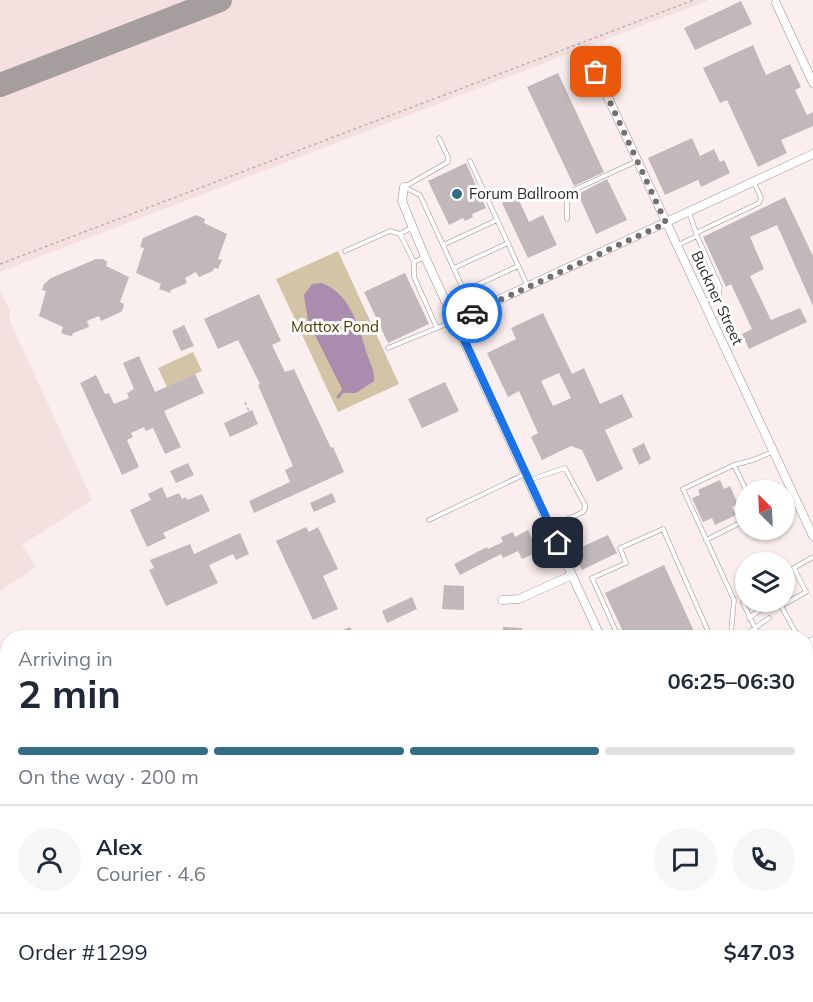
<!DOCTYPE html>
<meta charset="utf-8">
<style>
:root{--surface:#fff;--page:#f6f6f7;--text:#1f2937;--muted:#747a83;--line:#e0e1e3;--accent:#326c85}
body{margin:0;font-family:Mulish,sans-serif;background:var(--page);color:var(--text);height:100vh;display:flex;flex-direction:column;font-size:22px;white-space:nowrap}
*{box-sizing:border-box;margin:0}
p{font-size:20px;color:var(--muted)}
.icon{flex:none;width:33px;height:33px;fill:none;stroke:currentColor;stroke-width:2;stroke-linecap:round;stroke-linejoin:round}
.map{position:relative;flex:1;overflow:hidden}
.sheet{position:absolute;left:0px;top:630px;width:813px;height:372px;display:flex;flex-direction:column;background:var(--surface);border-radius:24px 24px 0 0;box-shadow:0 2px 4px #0004}
.sheet>*{flex:none}
.needle{width:39px;rotate:336deg}
.buttons{position:absolute;left:735px;top:480px;display:grid;gap:12px}
.buttons a{display:grid;place-items:center;width:60px;height:60px;border-radius:50%;background:var(--surface);box-shadow:0 2px 4px #0004;font-size:30px}
.pin{position:absolute;display:grid;place-items:center;width:51px;height:51px;color:#fff;margin:-26px;border-radius:12px;box-shadow:0 3px 9px #0006}
.courier{position:absolute;display:grid;place-items:center;width:60px;height:60px;margin:-30px;border:4px solid #1a73e8;border-radius:50%;background:#fff;color:#222;box-shadow:0 2px 8px #0007}
.summary em{font-style:normal;font-weight:700}
.summary div{display:flex;flex-direction:column-reverse}
.summary{display:flex;align-items:center;justify-content:space-between;height:102px;padding:0 18px}
h1{font-size:39px;font-weight:700;line-height:45px}
.bar{display:grid;grid-template-columns:repeat(4,1fr);gap:9px 6px;align-content:center;height:72px;padding:0 18px}
.bar i{height:8px;border-radius:4px;background:var(--line)}
.bar .selected{background:var(--accent)}
.bar p{grid-column:span 4}
.line{display:flex;align-items:center;gap:15px;padding:0 18px;border-top:2px solid var(--line)}
.line div{flex:1}
.round{display:grid;place-items:center;flex:none;width:63px;height:63px;border-radius:32px;background:var(--page)}
.map>svg:first-child{display:block}
</style>
<div class="map">
<svg width="813" height="1002" viewBox="0 0 813 1002">
<rect width="100%" height="100%" fill="#faefee"/>
<path fill="#f4e0de" d="M0 0H709L0 272Z
M0 290 10 310V321L92 500 22 545 36 567 0 591Z"/>
<path fill="#d3c4a6" d="M338 251 399 384 338 412 276 279Z
M193 352 202 371 167 387 158 368Z
M813 664V1002H443L455 994H806V669Z"/>
<path fill="#aa8caf" d="M321 283C350 292 359 328 367 354 370 363 375 371 374 381L356 393H344L308 321 304 295 312 284Z"/>
<g fill="none" stroke-linecap="round" stroke-linejoin="round">
<path stroke="#aa8caf" stroke-width="3" d="M338 397 343 391"/>
<path stroke="#a69e9e" stroke-width="24" d="M0 85 220 0"/>
</g>
<path fill="#c2b8bc" fill-rule="evenodd" d="M741 1 752 24 695 50 684 28Z
M753 45 766 75 790 64 801 87 795 90 807 115 813 112V126L781 140 787 153 758 167 727 100 720 103 703 68Z
M558 73 604 172 574 186 527 87Z
M692 138 700 156 714 149 720 162 724 160 730 173 701 187 698 180 665 195 648 158Z
M466 163 486 208 472 214 473 217 465 221 463 218 449 225 428 181Z
M607 179 627 220 596 234 578 194Z
M517 196 529 222 543 215 557 245 528 258 502 203Z
M785 197 813 256V306L777 225 750 237 764 269 750 276 771 320 800 308 807 322 749 349 742 334 752 329 731 284 726 287 703 237Z
M196 215 205 219 204 223 227 234 218 259 222 260 218 269 214 268 213 271 199 277 196 272 185 278 187 283 171 290 170 293 159 289 161 284 136 273 144 248 140 247 143 238Z
M96 259H103L107 262 106 266 129 277 120 302 124 304 123 309 121 312 101 321 99 316 87 321 89 327 73 333 72 336 66 335 61 333 63 327 39 316 46 291 42 290 44 284 51 278Z
M405 273 429 324 388 343 364 292Z
M259 294 281 341 272 345 285 372 294 369 331 448 333 447 344 472 254 513 249 501 290 482 285 470 293 466 258 385 260 384 238 340 218 349 204 319Z
M543 313 572 374 584 368 600 404 622 394 633 417 605 430 623 469 597 482 582 450 571 446 542 460 531 437 538 433 519 391 508 397 487 353 516 339 511 328ZM559 373 571 398 553 406 541 381Z
M184 325 194 346 181 351 172 331Z
M139 356 155 392 195 374 204 393 164 411 181 447 165 454 153 428 146 431 144 427 131 433 133 437 127 440 139 467 122 475 80 383 96 375 105 394 109 393 114 404 129 398 127 393 134 389 123 363Z
M445 382 459 411 422 428 408 399Z
M252 410 258 424 230 437 224 423Z
M644 443 651 459 639 465 632 449Z
M188 463 194 475 176 483 170 471Z
M720 480 724 489 730 486 738 504 732 507 736 515 715 525 712 518 703 522 692 498 700 495 698 490Z
M162 487 167 498 179 493 182 499 186 497 187 500 202 494 210 511 163 533 166 538 147 547 130 510 151 500 148 494Z
M332 493 336 502 314 512 310 503Z
M306 527 309 532 318 527 338 569 323 576 338 609 313 620 276 541Z
M528 530 538 552 522 559 518 551 503 558 501 554 460 575 454 564 487 547 488 549 503 542 501 537 513 532 515 537Z
M240 533 249 554 236 560 233 554 209 565 218 583 166 606 149 570 154 568 150 560 190 544 194 554Z
M608 535 617 553 582 570 573 551Z
M664 565 697 638H626L605 593Z
M444 585 464 586V610L442 609Z
M412 597 417 609 387 623 382 611Z
M350 627 355 638H325Z
M503 627 522 628 521 635 535 630 538 638H503Z
M0 967 8 979V994H17L22 1002H0Z
M86 994H88L93 1002H74Z"/>
<g fill="none" stroke-linecap="round" stroke-linejoin="round">
<defs>
<path id="service" d="M439 138 448 157V162L404 187 420 195 464 291 518 266
M470 161 528 287
M689 212 697 236 720 287 719 294 704 302
M567 219V202L576 189 637 161
M413 227 400 234 414 262
M696 233 759 203 761 198 754 182
M443 245 497 220
M678 245 697 236
M345 251 390 231 400 234
M425 257 414 262V277L437 328
M454 268 508 243
M388 348 454 321
M734 465 746 490
M529 480 565 468 585 505V509L583 512 551 527
M429 520 525 474
M706 540 746 520
M770 602 781 606
M743 603 760 638
M749 618 763 608
M742 637 769 618
M619 638 592 578 626 563 620 548 663 529 711 638
M734 638 731 633 734 600 683 489 734 465 753 460 772 452
M799 638 781 606 806 592 794 568 813 557
M0 840 8 851
M0 868 8 864
M0 936 8 948
M108 994 113 1002
M296 994 300 1002
M361 994 366 1002
M380 994 386 1002
M26 1002 38 994
M64 1002 75 994
M328 1002 324 997 328 994
M402 1002 413 994"/>
<path id="minor" d="M776 3 813 83
M596 72 813 536
M404 187 402 201 425 257 601 638
M455 320 813 154
M502 600 519 599 572 575"/>
<path id="tertiary" d="M0 740 8 752
M0 905 8 899
M139 994 144 1002"/>
<path id="trunk" d="M806 649 813 644
M164 997 174 1002
M238 1002 250 994
M271 1002 283 994"/>
</defs>
<use href="#service" stroke="#998f8e" stroke-width="5"/>
<use href="#minor" stroke="#998f8e" stroke-width="9"/>
<use href="#tertiary" stroke="#998f8e" stroke-width="12"/>
<use href="#trunk" stroke="#998f8e" stroke-width="15"/>
<path stroke="#b9b0af" stroke-width="1.5" stroke-dasharray="3 3" stroke-linecap="butt" d="M0 264 694 0
M245 402 249 411"/>
<use href="#service" stroke="#fff" stroke-width="4"/>
<use href="#minor" stroke="#fff" stroke-width="8"/>
<use href="#tertiary" stroke="#fff" stroke-width="10"/>
<use href="#trunk" stroke="#fff" stroke-width="14"/>
</g>
<g fill="none" stroke-linecap="round" stroke-linejoin="round">
<path stroke="#756f6f" stroke-width="6" stroke-dasharray="0 10.8" d="M472 313 666 223 596 72"/>
<path stroke="#1a73e8" stroke-width="8" d="M472 313 455 320 558 543"/>
</g>
<circle fill="#326c85" stroke="#fff" stroke-width="2" cx="457" cy="194" r="6"/>
<g text-anchor="middle" stroke-width="6" stroke-linejoin="round" paint-order="stroke">
<g font-size="15" fill="#2e2a2a" stroke="#fff" text-anchor="start">
<text x="469" y="199">Forum Ballroom</text>
</g>
<g font-size="15" fill="#2e2a2a" stroke="#fff">
<text transform="translate(717 298) rotate(65)" y="5">Buckner Street</text>
</g>
<g font-size="15" fill="#4f3902" stroke="#fff">
<text x="335" y="332">Mattox Pond</text>
</g>
</g>
</svg>
<div class="buttons">
<a><svg class="needle" viewBox="-14 -14 28 28"><path d="M0-13l5 13h-10z" fill="#e53935"/><path d="M0 13l5-13h-10z" fill="#747a83"/></svg></a>
<a><svg class="icon" aria-label="layers" viewBox="0 0 24 24"><path d="M12 4l9 5-9 5-9-5zM3 14l9 5 9-5"/></svg></a>
</div>
<div class="pin" style="left:596px;top:72px;background:#ea580c"><svg class="icon" aria-label="bag" viewBox="0 0 24 24"><path d="M5 8h14l-1 12H6zM9 8a3 3 0 0 1 6 0"/></svg></div>
<div class="pin" style="left:558px;top:543px;background:#1f2937"><svg class="icon" aria-label="home" viewBox="0 0 24 24"><path d="M3 11l9-7 9 7M6 9v11h12V9"/></svg></div>
<div class="courier" style="left:472px;top:313px"><svg class="icon" aria-label="car" viewBox="0 0 24 24"><path d="M5 17H2v-5l4-1 3-4h7l3 4 3 1v5h-3M9 17h6M6 11h13"/><circle cx="7" cy="17" r="2"/><circle cx="17" cy="17" r="2"/></svg></div>
<section class="sheet">
<div class="summary"><div><h1>2 min</h1><p>Arriving in</p></div><em>06:25–06:30</em></div>
<div class="bar"><i class="selected"></i><i class="selected"></i><i class="selected"></i><i></i><p>On the way · 200 m</p></div>
<div class="line" style="height:108px"><a class="round"><svg class="icon" aria-label="person" viewBox="0 0 24 24"><circle cx="12" cy="8" r="4"/><path d="M4 21q1-7 8-7t8 7"/></svg></a><div><b>Alex</b><p>Courier · 4.6</p></div><a class="round"><svg class="icon" aria-label="chat" viewBox="0 0 24 24"><path d="M4 5h16v11H9l-5 4z"/></svg></a><a class="round"><svg class="icon" aria-label="phone" viewBox="0 0 24 24"><path d="M5 4h4l2 5-3 2q2 4 5 5l2-3 5 2v4C11 20 4 13 5 4z"/></svg></a></div>
<div class="line" style="height:78px"><div>Order #1299</div><b>$47.03</b></div>
</section>
</div>
